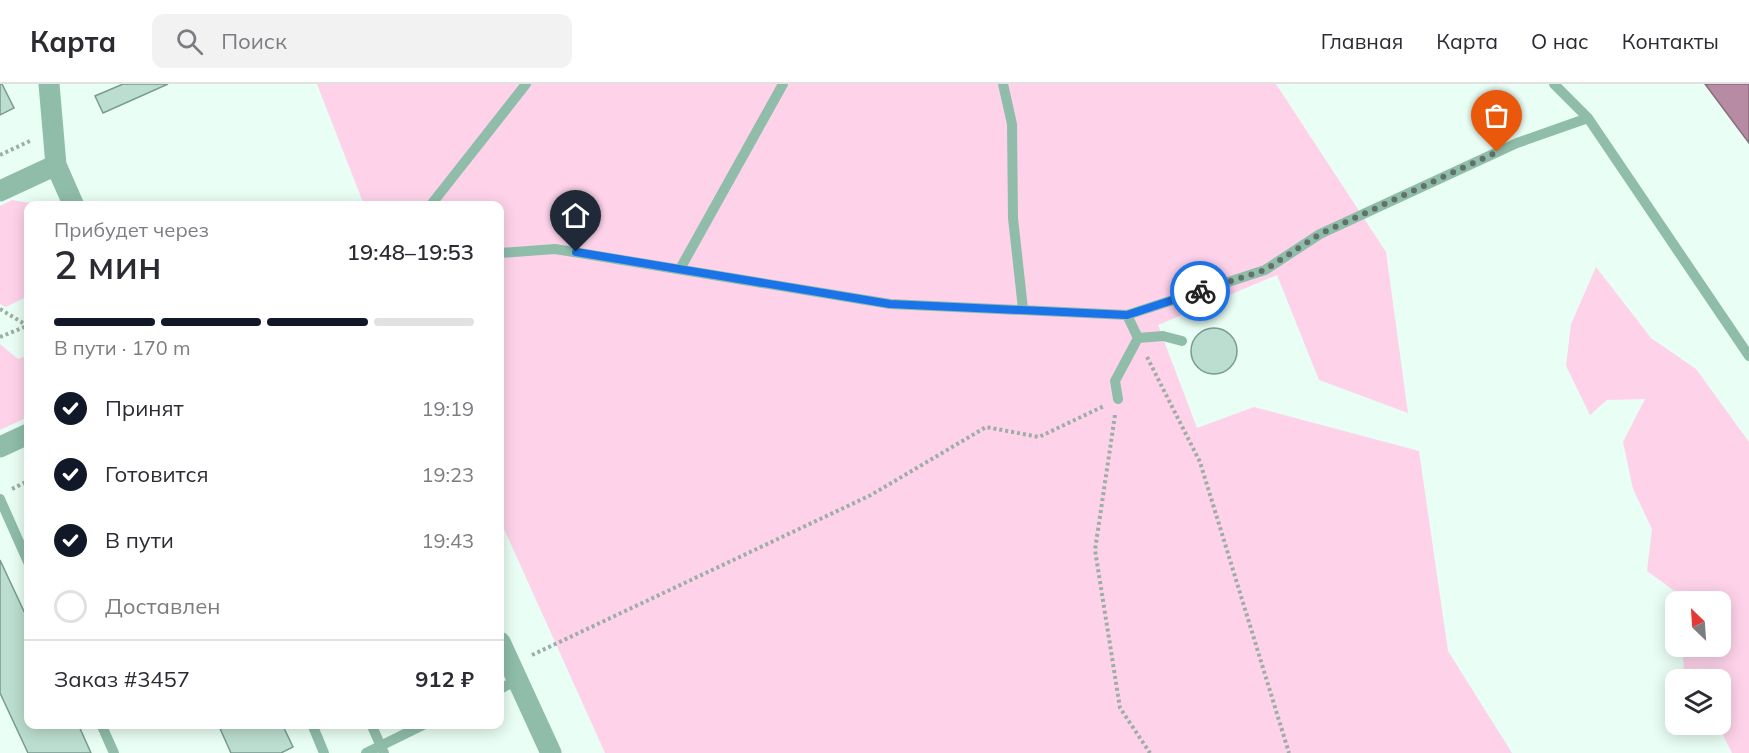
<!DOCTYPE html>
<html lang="ru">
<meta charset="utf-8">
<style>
:root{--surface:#fff;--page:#f2f2f3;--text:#2b2b33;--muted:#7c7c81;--line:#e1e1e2;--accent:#111827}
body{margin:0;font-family:Mulish,sans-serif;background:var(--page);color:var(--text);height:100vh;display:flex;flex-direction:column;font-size:22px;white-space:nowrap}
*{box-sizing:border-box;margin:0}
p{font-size:20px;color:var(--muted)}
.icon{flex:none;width:33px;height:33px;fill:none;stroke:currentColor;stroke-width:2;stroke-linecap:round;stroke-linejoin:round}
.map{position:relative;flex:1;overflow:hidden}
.sheet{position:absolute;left:24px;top:117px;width:480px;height:528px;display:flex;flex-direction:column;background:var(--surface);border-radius:12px;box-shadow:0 3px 15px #0003}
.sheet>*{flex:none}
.needle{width:39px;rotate:335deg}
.fabs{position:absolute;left:1665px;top:507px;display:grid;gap:12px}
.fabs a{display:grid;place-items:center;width:66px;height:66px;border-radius:12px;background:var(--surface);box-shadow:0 3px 15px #0003;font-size:30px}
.pin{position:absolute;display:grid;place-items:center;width:51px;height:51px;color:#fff;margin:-62px -26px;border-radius:50% 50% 50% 0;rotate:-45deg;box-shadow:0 0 6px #0007}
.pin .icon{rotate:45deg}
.courier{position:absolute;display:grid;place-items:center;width:60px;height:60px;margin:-30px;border:4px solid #1a73e8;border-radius:50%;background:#fff;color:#222;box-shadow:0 2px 8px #0007}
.headline em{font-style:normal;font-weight:600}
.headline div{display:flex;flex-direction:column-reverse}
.headline{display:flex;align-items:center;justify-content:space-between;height:102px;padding:0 30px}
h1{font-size:39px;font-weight:600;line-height:45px}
.bar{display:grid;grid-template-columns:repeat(4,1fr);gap:9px 6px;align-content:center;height:72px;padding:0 30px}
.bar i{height:8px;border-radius:4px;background:var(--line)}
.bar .on{background:var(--accent)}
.bar p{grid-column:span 4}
.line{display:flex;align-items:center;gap:15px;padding:0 30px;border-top:2px solid var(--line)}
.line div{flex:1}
ol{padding:0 30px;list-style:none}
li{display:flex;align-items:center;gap:18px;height:66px}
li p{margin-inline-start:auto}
li .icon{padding:6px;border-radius:50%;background:var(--accent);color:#fff;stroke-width:4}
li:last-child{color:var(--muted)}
li i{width:33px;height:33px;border:3px solid var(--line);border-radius:50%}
header{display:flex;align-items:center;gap:36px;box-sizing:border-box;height:84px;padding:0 30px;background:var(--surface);border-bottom:2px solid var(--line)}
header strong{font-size:28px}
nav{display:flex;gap:33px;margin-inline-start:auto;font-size:21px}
.search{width:420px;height:54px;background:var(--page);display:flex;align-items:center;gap:15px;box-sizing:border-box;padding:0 21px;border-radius:12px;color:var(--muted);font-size:22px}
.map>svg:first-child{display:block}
</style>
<header>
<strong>Карта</strong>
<div class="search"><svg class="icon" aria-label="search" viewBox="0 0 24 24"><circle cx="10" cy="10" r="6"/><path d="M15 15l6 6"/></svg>Поиск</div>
<nav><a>Главная</a><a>Карта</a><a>О нас</a><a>Контакты</a></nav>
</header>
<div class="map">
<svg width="1749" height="669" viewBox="0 0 1749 669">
<rect width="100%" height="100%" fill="#e9fef5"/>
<path fill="#fed3ea" d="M317 0H1276L1386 168 1408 329 1319 296 1277 191 1158 241 1197 344 1254 323 1419 367 1448 567 1512 669H605L500 436V122L364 121Z
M12 116 42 121 28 122V212L6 223 0 220V122Z
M1596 183 1651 254 1696 285 1749 358V669H1732L1722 649 1715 641 1720 640V596L1685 595 1682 563 1720 562V518L1688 517 1647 487 1652 445 1633 405 1623 358 1645 315 1607 316 1590 331 1566 282 1571 240Z
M0 260 18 275 28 271V333L0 346Z"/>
<path fill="#b68ba3" stroke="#876d7c" stroke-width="1.5" d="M1705 0H1749V59Z"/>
<path fill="#bbded0" stroke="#7a9b8e" stroke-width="1.5" d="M0 0H2L14 24 0 31Z
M123 0H168L103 29 95 12Z
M1191 267a23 23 0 1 1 46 0a23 23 0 1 1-46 0Z
M0 476 28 536V640H78L91 669H28L0 609Z
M218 640H282L293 663 281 669H231Z"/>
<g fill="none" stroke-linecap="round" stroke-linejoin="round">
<path stroke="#9caea6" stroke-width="4" stroke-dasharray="3 3" stroke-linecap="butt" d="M0 71 32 56
M0 225 28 242
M0 253 27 242
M1147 273 1200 378 1289 669
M1115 331 1095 466 1120 624 1150 669
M12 405 28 397
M532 571 871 411 986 343 1039 353 1104 322"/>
<path stroke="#8fbdaa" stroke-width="10" d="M1003 0 1012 40 1013 134 1023 225
M1554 0 1588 34 1749 272
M430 122 526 0
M500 169 555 165 890 220 1127 231 1265 186 1320 150 1517 59 1588 34
M680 185 783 0
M1127 231 1138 254
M1138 254 1163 252 1182 257
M1118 315 1115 297 1138 254
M0 415 28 478
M500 605 517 596
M101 640 114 669
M312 640 324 669
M371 640 384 669
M366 669 425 640"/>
<path stroke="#8fbdaa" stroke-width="21" d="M49 0 56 81 74 122
M0 107 56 81
M0 363 28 350
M500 558 551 669"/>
</g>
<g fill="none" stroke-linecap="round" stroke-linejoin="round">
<path stroke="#61726b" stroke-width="6" stroke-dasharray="0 10.8" d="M1200 207 1265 186 1320 150 1497 68"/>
<path stroke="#1a73e8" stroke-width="8" d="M576 168 890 220 1127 231 1200 207"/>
</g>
</svg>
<div class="fabs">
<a><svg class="needle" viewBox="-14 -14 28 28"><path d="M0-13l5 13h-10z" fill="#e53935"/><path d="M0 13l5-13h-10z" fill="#7c7c81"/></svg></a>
<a><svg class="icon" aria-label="layers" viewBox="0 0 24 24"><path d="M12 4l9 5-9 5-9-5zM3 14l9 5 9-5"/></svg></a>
</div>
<div class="pin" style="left:1497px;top:68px;background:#ea580c"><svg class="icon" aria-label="bag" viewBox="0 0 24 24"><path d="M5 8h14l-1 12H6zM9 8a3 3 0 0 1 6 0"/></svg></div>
<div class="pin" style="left:576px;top:168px;background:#1f2937"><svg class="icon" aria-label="home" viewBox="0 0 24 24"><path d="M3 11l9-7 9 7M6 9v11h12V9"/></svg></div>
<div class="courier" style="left:1200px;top:207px"><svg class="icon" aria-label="bike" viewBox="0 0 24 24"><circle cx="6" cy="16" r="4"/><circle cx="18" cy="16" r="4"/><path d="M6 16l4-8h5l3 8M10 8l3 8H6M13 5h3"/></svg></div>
<section class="sheet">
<div class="headline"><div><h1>2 мин</h1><p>Прибудет через</p></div><em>19:48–19:53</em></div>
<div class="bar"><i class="on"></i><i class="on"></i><i class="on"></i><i></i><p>В пути · 170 m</p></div>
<ol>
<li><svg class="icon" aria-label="check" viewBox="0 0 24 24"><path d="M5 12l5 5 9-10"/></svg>Принят<p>19:19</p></li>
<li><svg class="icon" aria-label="check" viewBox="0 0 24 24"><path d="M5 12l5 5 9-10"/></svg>Готовится<p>19:23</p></li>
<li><svg class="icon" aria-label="check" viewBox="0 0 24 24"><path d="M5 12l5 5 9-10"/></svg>В пути<p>19:43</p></li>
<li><i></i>Доставлен</li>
</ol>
<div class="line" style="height:78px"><div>Заказ #3457</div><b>912 ₽</b></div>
</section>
</div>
